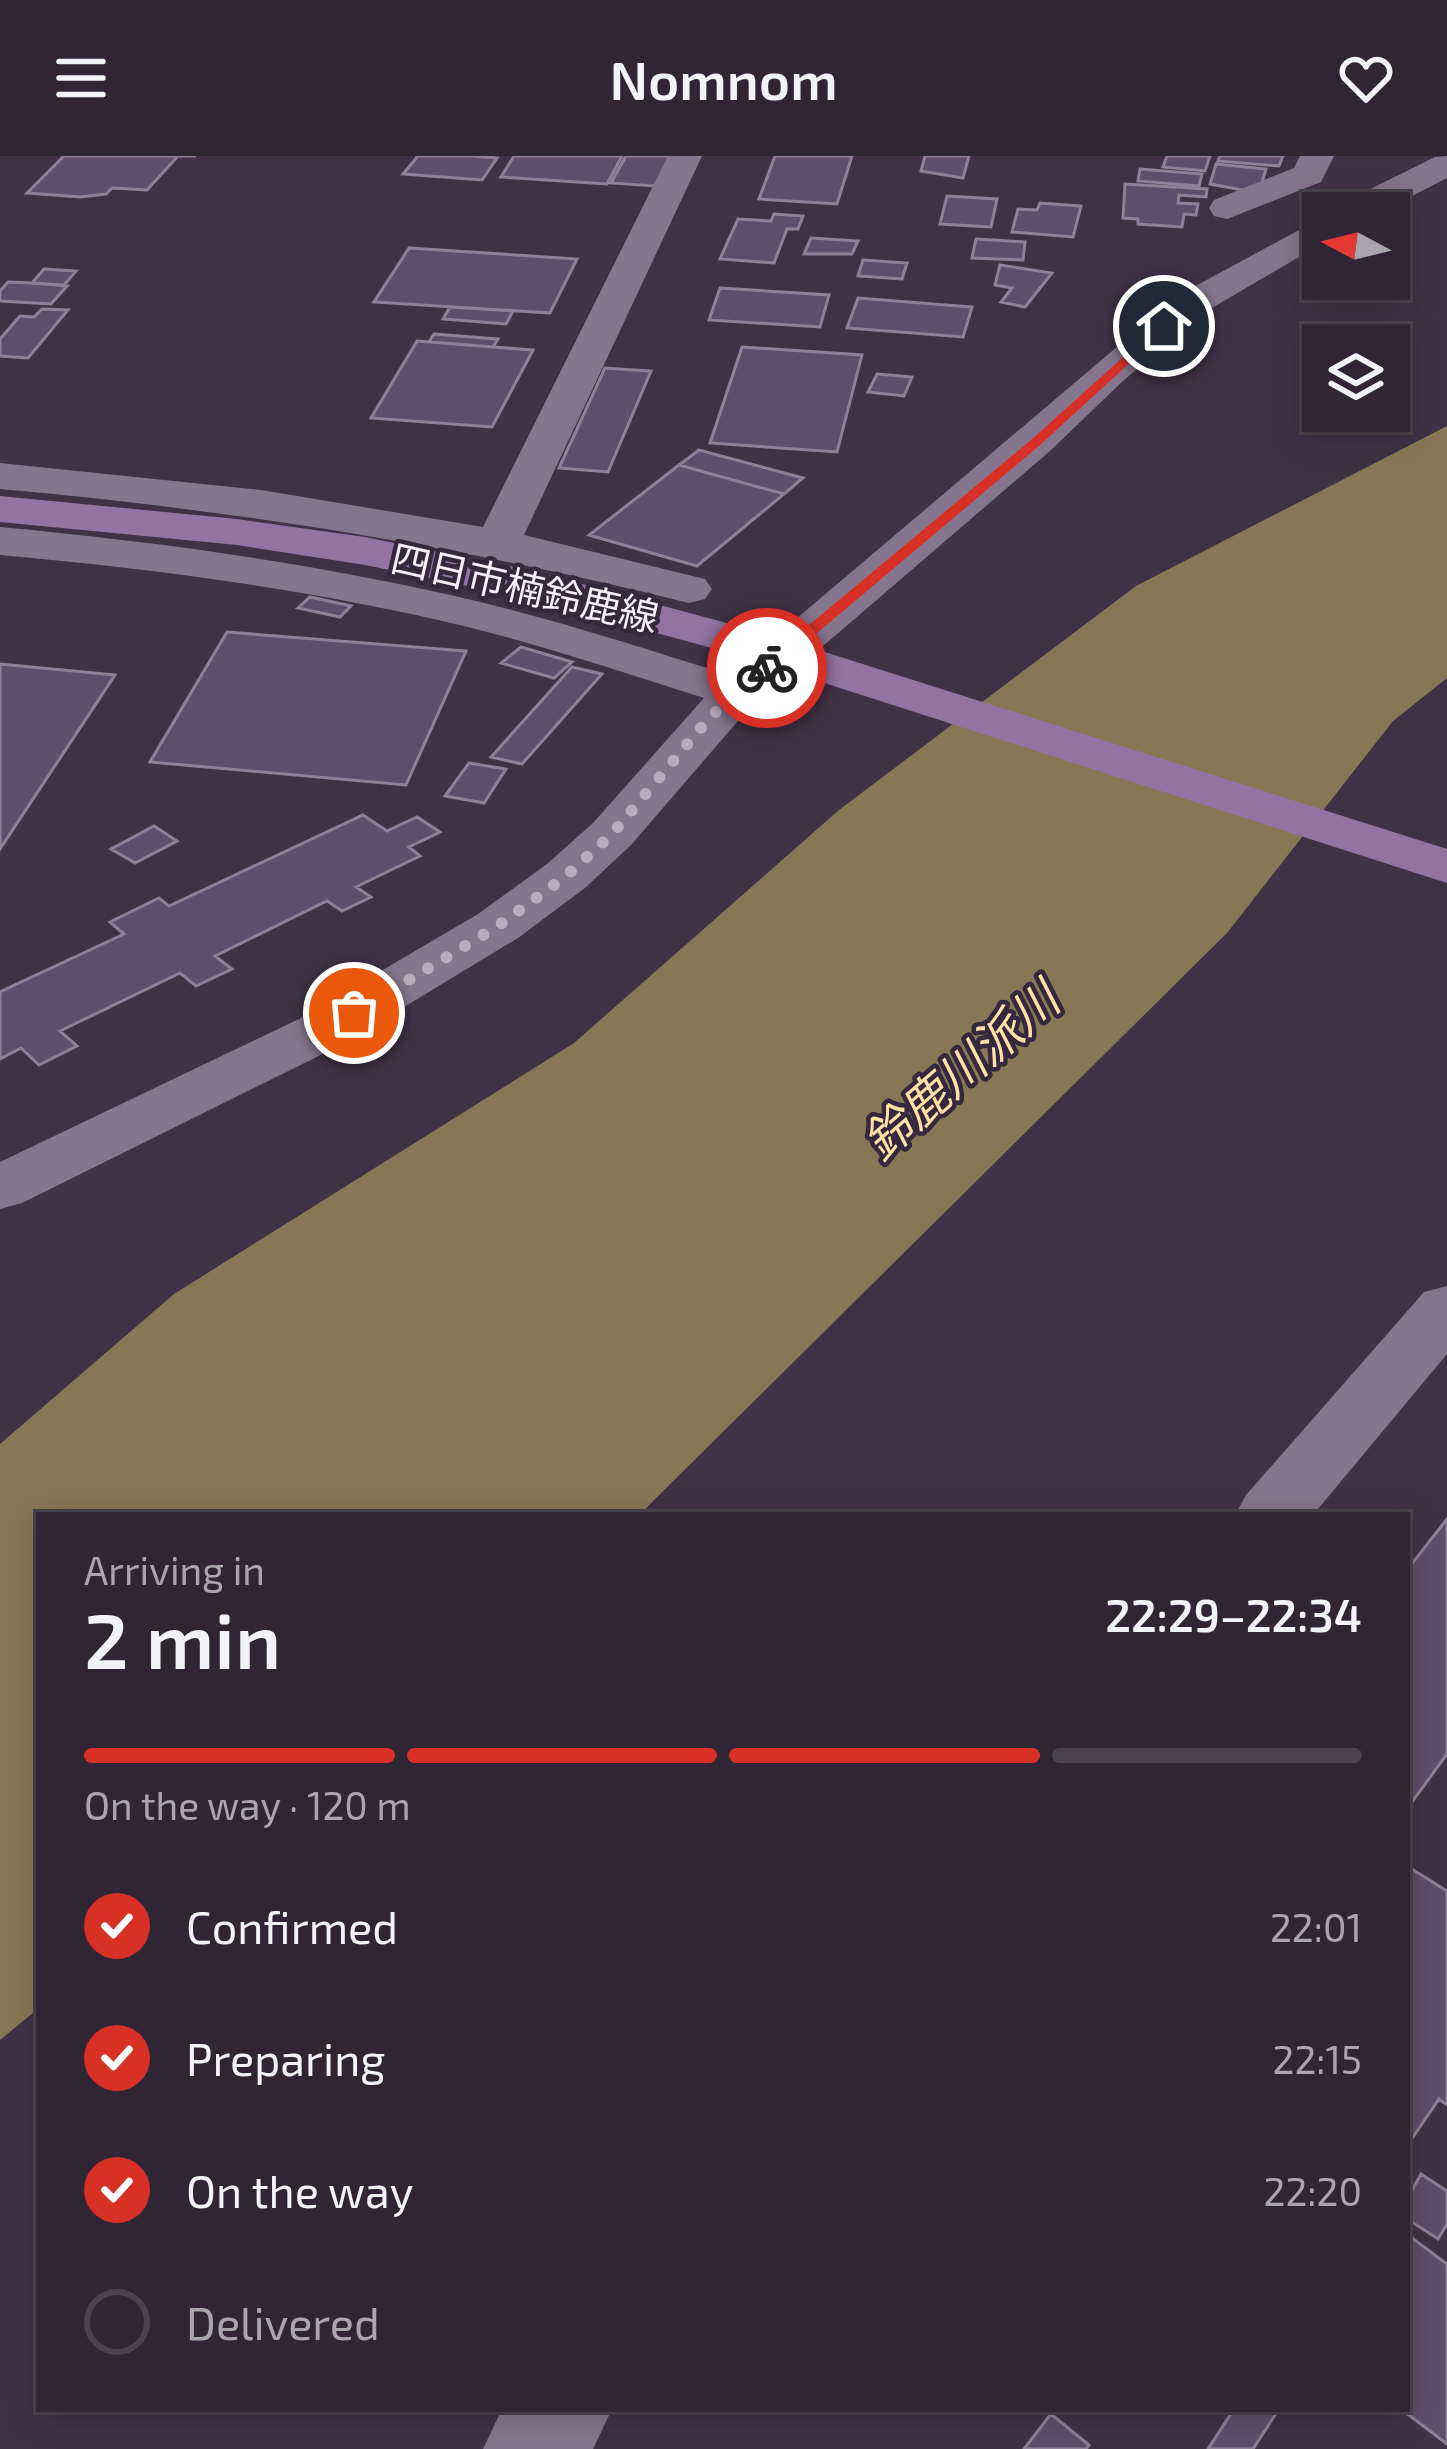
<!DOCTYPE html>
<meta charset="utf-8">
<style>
:root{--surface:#302535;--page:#382d3d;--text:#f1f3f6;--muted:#a8a5ad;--line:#4b4250;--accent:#d93025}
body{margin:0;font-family:"Exo 2","Noto Sans JP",sans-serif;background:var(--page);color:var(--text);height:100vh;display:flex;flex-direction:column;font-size:45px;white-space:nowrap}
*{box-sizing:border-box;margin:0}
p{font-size:39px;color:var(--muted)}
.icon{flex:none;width:66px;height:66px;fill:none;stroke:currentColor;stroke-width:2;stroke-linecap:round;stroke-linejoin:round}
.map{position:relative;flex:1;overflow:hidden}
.side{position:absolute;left:36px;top:1356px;width:1374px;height:900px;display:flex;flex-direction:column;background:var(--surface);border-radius:0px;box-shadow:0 6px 30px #0003,0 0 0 3px var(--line)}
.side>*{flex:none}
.needle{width:78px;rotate:277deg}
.controls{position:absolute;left:1302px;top:36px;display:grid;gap:24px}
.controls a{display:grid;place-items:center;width:108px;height:108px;border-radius:0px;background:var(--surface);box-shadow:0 6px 30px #0003,0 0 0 3px var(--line);font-size:60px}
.pin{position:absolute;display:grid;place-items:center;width:102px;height:102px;color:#fff;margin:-51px;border:6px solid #fff;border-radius:50%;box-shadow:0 3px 12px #0007}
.courier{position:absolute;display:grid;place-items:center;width:120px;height:120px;margin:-60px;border:9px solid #d93025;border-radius:50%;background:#fff;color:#222;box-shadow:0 3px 15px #0007}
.summary em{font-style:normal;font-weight:600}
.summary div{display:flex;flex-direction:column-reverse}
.summary{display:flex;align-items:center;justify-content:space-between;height:204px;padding:0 48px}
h1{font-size:78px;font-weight:600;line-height:90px}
.bar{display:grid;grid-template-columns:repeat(4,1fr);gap:18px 12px;align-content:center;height:144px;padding:0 48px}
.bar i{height:15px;border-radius:9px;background:var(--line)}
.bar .on{background:var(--accent)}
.bar p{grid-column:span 4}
ol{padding:0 48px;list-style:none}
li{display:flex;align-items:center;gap:36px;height:132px}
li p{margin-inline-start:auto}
li .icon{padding:12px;border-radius:50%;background:var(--accent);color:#fff;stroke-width:4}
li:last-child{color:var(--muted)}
li i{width:66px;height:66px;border:6px solid var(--line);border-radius:50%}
header{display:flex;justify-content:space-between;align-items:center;height:156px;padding:0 48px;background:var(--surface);font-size:54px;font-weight:600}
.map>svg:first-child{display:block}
</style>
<header><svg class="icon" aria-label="menu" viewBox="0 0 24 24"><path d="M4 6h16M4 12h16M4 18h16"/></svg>Nomnom<svg class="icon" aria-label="heart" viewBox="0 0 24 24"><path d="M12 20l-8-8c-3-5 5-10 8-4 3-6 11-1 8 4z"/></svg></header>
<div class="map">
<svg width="1447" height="2293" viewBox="0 0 1447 2293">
<rect width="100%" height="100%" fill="#403147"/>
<path fill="#887754" d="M1447 270V522L1393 565 1227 777 639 1359H39V1852L0 1884V1288L174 1138 574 887 839 654 1136 430Z"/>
<path fill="#604c6b" stroke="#8f7f98" stroke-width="3" d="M64 0H196H178L147 34 112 32 106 38 80 41 27 37Z
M418 0H473L497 2 482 24 403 18Z
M514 0H622L607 28 501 21Z
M626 0H670L655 30 611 27Z
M775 0H852L837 48 759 43Z
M925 0H969L963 22 921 15Z
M1167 0H1210L1205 15 1163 11Z
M1220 0H1283L1279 10 1218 5Z
M1216 8 1266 13 1260 33 1253 36 1210 28Z
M1140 13 1202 18 1199 30 1138 25Z
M1125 28 1207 33 1206 41 1179 39 1178 47 1198 48 1196 59 1184 58 1182 71 1138 68V63L1123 62Z
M947 40 997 43 991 71 940 68Z
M1040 47 1081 50 1073 81 1012 76 1018 53 1037 54Z
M774 58 803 60 798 73H787L774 107 720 103 738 63 771 65Z
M811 82 858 85 852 98H804Z
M976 83 1025 86 1023 104 972 102Z
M409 92 577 103 550 157 374 146Z
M863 104 907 107 902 123 858 120Z
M1000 109 1052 117 1025 151 1001 146 1012 132 995 129Z
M44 113 76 115 64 129 32 127Z
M8 126 32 127 67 130 51 148 0 145V135Z
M720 132 829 139 820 171 709 164Z
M858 142 972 151 963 181 847 172Z
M450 151 513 155 506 168 443 163Z
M42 153 68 154 28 202 0 200V183L20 160 34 161Z
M434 178 498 183 493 191 429 186Z
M417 185 493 191 533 194 492 271 371 262Z
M742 191 862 199 837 296 710 287Z
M605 212 651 215 608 316 559 312Z
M877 218 912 221 904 240 868 236Z
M699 294 803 322 784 338 679 309Z
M679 309 784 338 697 410 589 379Z
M310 441 351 450 340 461 298 452Z
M227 476 466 495 406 629 150 606Z
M521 491 572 506 554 522 501 507Z
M0 508 115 519 0 693Z
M572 511 602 518 522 608 491 601Z
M469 607 506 613 484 647 445 640Z
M363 659 387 675 417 661 440 676 409 691 420 700 356 731 371 741 342 755 327 745 215 800 232 813 196 830 180 817 60 875 77 890 39 909 21 892 0 903V836L124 778 110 766 159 742 169 750Z
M154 670 177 685 135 707 111 693Z
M1447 1363V1598L1407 1653V1414Z
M1407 1710 1447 1735V1949L1439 1943 1407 1990Z
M1421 2018 1447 2035V2068L1438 2083 1407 2063V2043Z
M1412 2082 1447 2108V2288L1401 2253H1407V2089Z
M1234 2253H1279L1253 2293H1208Z
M1051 2258 1089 2289 1086 2293H1024Z"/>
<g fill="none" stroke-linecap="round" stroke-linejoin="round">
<path fill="#85758e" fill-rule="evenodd" d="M668 0H702L524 379 705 423 712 433 705 443 689 447C461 390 234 354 0 333V307L261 334 483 371Z
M1300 0H1334L1321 26 1227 63 1214 60 1209 52 1214 44 1294 12Z
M1447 0V22L1379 57H1333L1338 49 1435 1Z
M1323 61V87L1205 156 1124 224 1050 295 744 558 631 689 585 732 518 782 343 888 22 1047 0 1053V1006L301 862 478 758 547 708 593 667 704 542C625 517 548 491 468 471 314 434 157 413 0 399V371C150 385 299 405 446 438 542 459 636 490 730 519L1177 140Z
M1447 1130V1198L1313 1359H1235L1246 1339 1424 1136Z
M502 2253H612L593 2293H483Z"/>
<path fill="#9273a2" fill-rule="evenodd" d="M0 340 237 363 365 381 537 416 768 478 1447 693V727L734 498 531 443 365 409 237 389 0 366Z"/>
</g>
<path fill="#d93025" d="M1160 168 1170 170 1040 289 772 515H761V509L1031 284Z"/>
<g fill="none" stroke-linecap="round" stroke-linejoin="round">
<path stroke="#b7acbd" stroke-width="12" stroke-dasharray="0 21.6" d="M354 857 498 770 566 720 612 678 710 561 767 512"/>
</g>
<g text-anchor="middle" stroke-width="9" stroke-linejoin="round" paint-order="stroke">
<g font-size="39" fill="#f7eefc" stroke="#35273d">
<text transform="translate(525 432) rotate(13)" y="14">四日市楠鈴鹿線</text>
</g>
<g font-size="48" font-style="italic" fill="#ffe1a4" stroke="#35273d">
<text transform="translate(961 915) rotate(-41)" y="17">鈴鹿川派川</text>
</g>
</g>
</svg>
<div class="controls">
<a><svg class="needle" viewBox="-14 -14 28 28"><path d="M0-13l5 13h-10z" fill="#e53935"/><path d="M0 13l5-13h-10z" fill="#a8a5ad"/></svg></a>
<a><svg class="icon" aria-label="layers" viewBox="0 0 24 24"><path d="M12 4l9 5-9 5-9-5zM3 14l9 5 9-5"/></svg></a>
</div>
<div class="pin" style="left:354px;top:857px;background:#ea580c"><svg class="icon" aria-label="bag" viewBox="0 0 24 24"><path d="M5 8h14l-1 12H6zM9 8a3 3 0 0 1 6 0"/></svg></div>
<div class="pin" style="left:1164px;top:170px;background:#1f2937"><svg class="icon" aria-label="home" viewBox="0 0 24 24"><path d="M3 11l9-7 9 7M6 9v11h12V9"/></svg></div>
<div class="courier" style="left:767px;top:512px"><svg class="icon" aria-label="bike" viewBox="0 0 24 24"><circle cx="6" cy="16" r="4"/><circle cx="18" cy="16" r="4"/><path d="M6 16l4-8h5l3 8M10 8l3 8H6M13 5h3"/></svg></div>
<section class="side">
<div class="summary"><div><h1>2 min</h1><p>Arriving in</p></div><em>22:29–22:34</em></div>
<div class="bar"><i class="on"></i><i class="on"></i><i class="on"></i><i></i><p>On the way · 120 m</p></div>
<ol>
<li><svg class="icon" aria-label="check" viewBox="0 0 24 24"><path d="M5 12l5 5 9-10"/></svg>Confirmed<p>22:01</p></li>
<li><svg class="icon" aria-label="check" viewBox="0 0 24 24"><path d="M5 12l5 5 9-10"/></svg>Preparing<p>22:15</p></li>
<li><svg class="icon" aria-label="check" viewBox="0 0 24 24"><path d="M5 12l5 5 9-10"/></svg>On the way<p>22:20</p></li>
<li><i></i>Delivered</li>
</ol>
</section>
</div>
